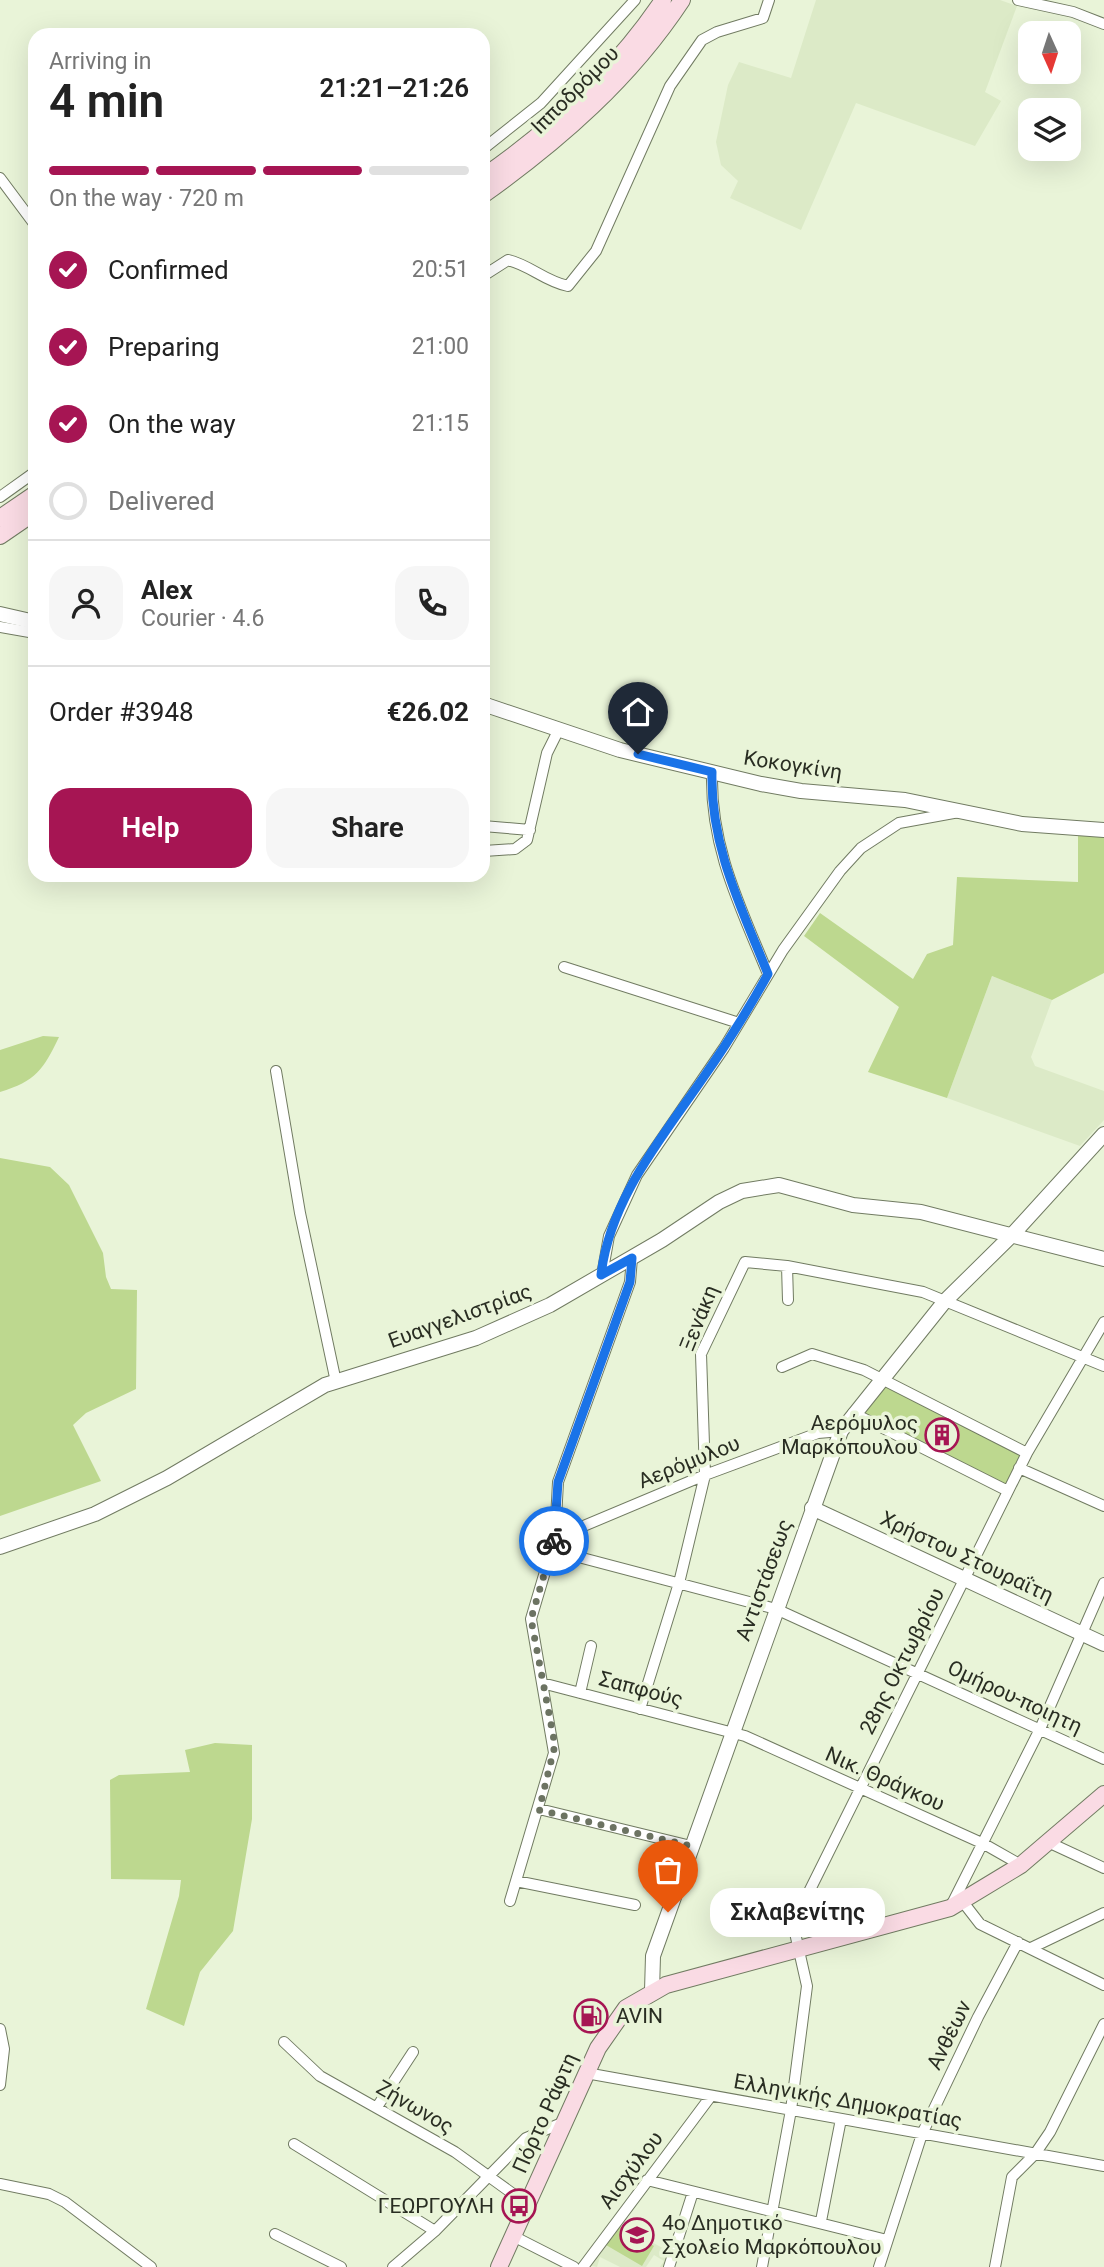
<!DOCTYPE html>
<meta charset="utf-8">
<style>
:root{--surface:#fff;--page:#f6f6f6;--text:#222;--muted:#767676;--line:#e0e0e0;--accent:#a61553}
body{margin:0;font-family:Roboto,sans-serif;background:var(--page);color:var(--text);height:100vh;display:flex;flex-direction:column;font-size:26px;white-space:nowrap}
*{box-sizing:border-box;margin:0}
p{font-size:23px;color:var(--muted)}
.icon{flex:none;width:38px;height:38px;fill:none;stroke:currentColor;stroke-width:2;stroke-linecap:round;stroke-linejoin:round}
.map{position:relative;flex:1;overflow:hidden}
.sheet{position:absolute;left:28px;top:28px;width:462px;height:854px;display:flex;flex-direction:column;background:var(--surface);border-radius:21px;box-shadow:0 7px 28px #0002}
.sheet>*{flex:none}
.needle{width:46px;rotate:177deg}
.tools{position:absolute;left:1018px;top:21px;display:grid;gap:14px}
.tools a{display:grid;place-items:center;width:63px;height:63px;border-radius:14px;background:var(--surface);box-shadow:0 7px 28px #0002;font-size:35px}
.pin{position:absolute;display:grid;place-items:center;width:60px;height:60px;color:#fff;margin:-72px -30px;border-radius:50% 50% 50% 0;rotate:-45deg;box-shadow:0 0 7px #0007}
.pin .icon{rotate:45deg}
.courier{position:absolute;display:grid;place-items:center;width:70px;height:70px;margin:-35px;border:5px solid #1a73e8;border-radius:50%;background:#fff;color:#222;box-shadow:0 2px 9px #0007}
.bubble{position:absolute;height:49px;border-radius:21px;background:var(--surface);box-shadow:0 7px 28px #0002;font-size:23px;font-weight:600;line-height:49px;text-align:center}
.head em{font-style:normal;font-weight:600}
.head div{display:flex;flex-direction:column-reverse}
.head{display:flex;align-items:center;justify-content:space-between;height:119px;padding:0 21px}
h1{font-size:46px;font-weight:600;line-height:52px}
.bar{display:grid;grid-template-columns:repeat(4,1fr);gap:10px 7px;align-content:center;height:84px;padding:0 21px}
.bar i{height:9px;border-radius:5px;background:var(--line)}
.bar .current{background:var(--accent)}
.bar p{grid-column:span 4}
.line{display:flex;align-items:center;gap:18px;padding:0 21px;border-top:2px solid var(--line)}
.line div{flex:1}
.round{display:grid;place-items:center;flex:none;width:74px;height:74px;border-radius:21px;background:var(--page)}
ol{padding:0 21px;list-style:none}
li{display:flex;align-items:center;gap:21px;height:77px}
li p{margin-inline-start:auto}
li .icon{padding:7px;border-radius:50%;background:var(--accent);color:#fff;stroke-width:4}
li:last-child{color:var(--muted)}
li i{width:38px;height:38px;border:4px solid var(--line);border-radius:50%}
.action{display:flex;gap:14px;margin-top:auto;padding:14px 21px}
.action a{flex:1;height:80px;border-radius:21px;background:var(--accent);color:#fff;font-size:28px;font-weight:600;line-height:80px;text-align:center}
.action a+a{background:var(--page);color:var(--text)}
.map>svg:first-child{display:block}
</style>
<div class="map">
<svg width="1104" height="2267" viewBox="0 0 1104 2267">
<rect width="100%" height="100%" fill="#e9f4d8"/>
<path fill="#dceac7" d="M816 0H1000L1017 6 985 92 1001 101 975 146 856 103 801 230 730 198 738 181 721 165 716 142 728 85 739 62 791 78Z
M992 976 1052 1000 1031 1057 1035 1066 1104 1091V1120L1080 1146 947 1098Z
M617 2223 668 2251 663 2267H660L664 2261 654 2255 646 2267H620L600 2257 597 2267 587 2265Z"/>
<path fill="#bdd88f" d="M1078 836H1104V973L1052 1000 992 976 947 1098 868 1072 899 1007 804 936 820 913 913 979 927 954 953 945 957 877 1078 882Z
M43 1036 59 1037C43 1070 36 1081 0 1092V1050Z
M0 1158 50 1167 69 1185 103 1253 106 1277 111 1289 137 1290 136 1389 86 1413 73 1425 101 1481 0 1516Z
M886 1385 1021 1453 1005 1486 863 1415Z
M215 1743 252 1745V1819L233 1931 200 1972 184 2026 146 2009 179 1896 181 1880 111 1879 110 1780 119 1775 190 1772 185 1750Z
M618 2225 654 2246 642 2266 606 2245Z"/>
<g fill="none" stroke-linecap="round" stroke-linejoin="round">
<defs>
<path id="minor" d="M1018 0 1073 12 1104 24
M483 149 541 103 635 0
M0 178 35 225
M483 276 508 260C530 265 544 281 568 286L596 251 670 86 702 40 717 32 763 18 769 0
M0 497 35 472
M0 627 35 633
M712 772C710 847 740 906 768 974
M483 826 530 830
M484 851 515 849 527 840 547 753 559 729
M564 967 739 1023
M276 1071 300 1213 336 1382
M787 1266 788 1300
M602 1275 609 1236 637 1175 724 1048 783 950 840 871 861 848 899 823 959 812
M782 1367 812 1354 864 1370 1027 1453
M853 1413 1008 1491
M1019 1468 1104 1506
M555 1538 705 1475 818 1433 841 1431
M552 1550 776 1609 1104 1759
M542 1683 745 1736 984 1844 1021 1865
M580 1693 591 1646
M640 1709 679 1583 705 1475 701 1354 745 1262 787 1266 923 1292 1104 1366
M539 1809 691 1846
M1050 1843 1104 1868
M516 1881 635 1905
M510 1901 554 1753 531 1619 555 1538 558 1482 630 1282 632 1258
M963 1902 980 1924 1104 1985
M951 1906 1040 1729 1104 1583
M1031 1948 1104 1913
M0 2029 4 2049 0 2085
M284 2042 320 2076 455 2152 527 2204
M586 2073 1104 2166
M377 2107 413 2052
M294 2144 435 2231
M647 2180 887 2240
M0 2184 49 2194 65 2202 151 2267
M821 2221 841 2119
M275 2234 341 2267
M513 2236 574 2267
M393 2267 435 2231 526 2138 564 2122
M583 2267 711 2096
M669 2267 693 2192
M762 2267 791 2110 807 1986 793 1924 1027 1453 1104 1322
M879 2267 922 2134 978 2017 1018 1942
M995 2267 1012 2177 1035 2154 1050 2132 1104 2024"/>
<path id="tertiary" d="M0 614 35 622
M483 704 620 750 761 784 801 791 905 800 1022 824 1104 830
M812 1508 1104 1644
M0 1547 95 1514 167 1478 325 1385 476 1338 550 1305 662 1240 719 1202 742 1191 779 1185 853 1205 921 1212 1104 1259
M652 1991 653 1956 841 1431 945 1301 1012 1235 1104 1134"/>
<path id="secondary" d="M483 177C552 129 616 70 663 0
M483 195C560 140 630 79 682 0
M0 518 35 494
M0 536 35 512
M499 2267 598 2048 626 2008 666 1985 950 1908 1021 1865 1104 1794"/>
</defs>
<use href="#minor" stroke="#717b62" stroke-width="12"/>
<use href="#tertiary" stroke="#717b62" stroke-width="16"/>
<use href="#secondary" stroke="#717b62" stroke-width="18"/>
<use href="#minor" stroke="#fff" stroke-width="10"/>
<use href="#tertiary" stroke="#fff" stroke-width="14"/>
<use href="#secondary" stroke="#fadbe4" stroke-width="16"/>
</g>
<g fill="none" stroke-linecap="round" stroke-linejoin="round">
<path stroke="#6c7362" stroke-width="7" stroke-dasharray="0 12.6" d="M554 1541 531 1619 555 1745 539 1810 691 1846 668 1912"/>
<path stroke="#1a73e8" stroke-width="9" d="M554 1541 558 1482 630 1282 632 1258 601 1275C610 1199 661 1139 703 1078 727 1044 748 1010 768 974 741 907 710 845 712 772L638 754"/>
</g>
<defs>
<symbol id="building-ring" viewBox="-11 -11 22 22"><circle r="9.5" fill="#e9f4d8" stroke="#a61553" stroke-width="1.5"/><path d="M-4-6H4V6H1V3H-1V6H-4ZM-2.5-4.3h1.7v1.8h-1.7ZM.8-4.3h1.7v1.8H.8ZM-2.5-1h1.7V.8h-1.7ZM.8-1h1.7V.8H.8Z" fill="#a61553"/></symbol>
<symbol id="fuel-ring" viewBox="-11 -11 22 22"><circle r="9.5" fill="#e9f4d8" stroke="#a61553" stroke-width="1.5"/><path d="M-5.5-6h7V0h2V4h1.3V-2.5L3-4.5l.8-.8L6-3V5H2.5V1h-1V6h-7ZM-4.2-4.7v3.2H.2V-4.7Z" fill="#a61553"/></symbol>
<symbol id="bus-ring" viewBox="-11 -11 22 22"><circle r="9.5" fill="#e9f4d8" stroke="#a61553" stroke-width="1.5"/><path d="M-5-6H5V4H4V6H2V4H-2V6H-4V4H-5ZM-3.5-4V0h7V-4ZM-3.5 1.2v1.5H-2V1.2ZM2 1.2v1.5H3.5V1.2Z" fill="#a61553"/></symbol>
<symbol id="school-ring" viewBox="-11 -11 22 22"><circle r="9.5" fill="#e9f4d8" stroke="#a61553" stroke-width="1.5"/><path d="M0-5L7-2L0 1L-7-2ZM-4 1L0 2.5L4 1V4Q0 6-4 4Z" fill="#a61553"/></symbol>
</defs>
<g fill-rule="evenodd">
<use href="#building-ring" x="923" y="1416" width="38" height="38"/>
<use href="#fuel-ring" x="572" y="1997" width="38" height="38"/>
<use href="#bus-ring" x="500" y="2187" width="38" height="38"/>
<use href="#school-ring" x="618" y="2216" width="38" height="38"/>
</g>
<g text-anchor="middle" stroke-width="7" stroke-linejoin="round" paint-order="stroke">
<g font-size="21" fill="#292d22" stroke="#e9f4d8">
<text transform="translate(575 90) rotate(-45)" y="7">Ιπποδρόμου</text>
<text transform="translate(793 765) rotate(9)" y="7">Κοκογκίνη</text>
<text transform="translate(460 1316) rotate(-20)" y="7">Ευαγγελιστρίας</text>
<text transform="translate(699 1318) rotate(-68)" y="7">Ξενάκη</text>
<text transform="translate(689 1462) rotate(-22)" y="7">Αερόμυλου</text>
<text transform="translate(967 1557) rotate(25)" y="7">Χρήστου Στουραΐτη</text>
<text transform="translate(764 1580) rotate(-70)" y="7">Αντιστάσεως</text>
<text transform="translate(902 1661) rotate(-63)" y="7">28ης Οκτωβρίου</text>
<text transform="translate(641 1689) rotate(15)" y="7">Σαπφούς</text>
<text transform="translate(1015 1697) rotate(25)" y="7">Ομήρου-ποιητη</text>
<text transform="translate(885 1779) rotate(24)" y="7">Νικ. Θράγκου</text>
<text transform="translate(949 2035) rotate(-64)" y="7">Ανθέων</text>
<text transform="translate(848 2101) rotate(10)" y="7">Ελληνικής Δημοκρατίας</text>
<text transform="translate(415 2107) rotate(30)" y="7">Ζήνωνος</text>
<text transform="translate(545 2113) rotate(-66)" y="7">Πόρτο Ράφτη</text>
<text transform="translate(631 2170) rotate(-53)" y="7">Αισχύλου</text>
</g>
<g font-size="21" fill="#292d22" stroke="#e9f4d8" text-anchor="end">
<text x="918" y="1430">Αερόμυλος<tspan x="918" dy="24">Μαρκόπουλου</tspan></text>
<text x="616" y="2023" text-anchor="start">AVIN</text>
<text x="494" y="2213">ΓΕΩΡΓΟΥΛΗ</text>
<text x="662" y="2230" text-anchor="start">4ο Δημοτικό<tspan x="662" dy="24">Σχολείο Μαρκόπουλου</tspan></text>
</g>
</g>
</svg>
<div class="tools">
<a><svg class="needle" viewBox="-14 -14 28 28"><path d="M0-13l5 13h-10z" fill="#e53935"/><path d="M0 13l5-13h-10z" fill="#767676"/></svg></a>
<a><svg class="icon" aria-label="layers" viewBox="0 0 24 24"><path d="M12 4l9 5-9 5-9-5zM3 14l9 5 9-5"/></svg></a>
</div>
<div class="pin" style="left:668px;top:1912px;background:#ea580c"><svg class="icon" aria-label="bag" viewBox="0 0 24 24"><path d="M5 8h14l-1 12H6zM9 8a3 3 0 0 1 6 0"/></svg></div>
<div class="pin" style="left:638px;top:754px;background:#1f2937"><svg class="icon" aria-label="home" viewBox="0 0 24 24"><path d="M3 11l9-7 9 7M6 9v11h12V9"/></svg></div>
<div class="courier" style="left:554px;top:1541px"><svg class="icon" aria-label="bike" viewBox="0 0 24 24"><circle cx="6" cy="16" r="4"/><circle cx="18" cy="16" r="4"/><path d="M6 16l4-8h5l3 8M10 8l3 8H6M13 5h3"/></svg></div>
<div class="bubble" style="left:710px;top:1888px;width:175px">Σκλαβενίτης</div>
<section class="sheet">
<div class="head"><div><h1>4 min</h1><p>Arriving in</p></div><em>21:21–21:26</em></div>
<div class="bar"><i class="current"></i><i class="current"></i><i class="current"></i><i></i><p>On the way · 720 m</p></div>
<ol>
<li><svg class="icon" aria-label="check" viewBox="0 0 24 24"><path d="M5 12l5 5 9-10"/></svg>Confirmed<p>20:51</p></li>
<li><svg class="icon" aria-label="check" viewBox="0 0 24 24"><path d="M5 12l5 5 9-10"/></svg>Preparing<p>21:00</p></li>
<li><svg class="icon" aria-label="check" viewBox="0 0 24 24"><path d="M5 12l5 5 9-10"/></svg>On the way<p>21:15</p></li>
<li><i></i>Delivered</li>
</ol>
<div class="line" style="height:126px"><a class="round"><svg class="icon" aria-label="person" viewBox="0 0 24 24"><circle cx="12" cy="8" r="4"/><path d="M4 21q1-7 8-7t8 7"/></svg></a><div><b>Alex</b><p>Courier · 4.6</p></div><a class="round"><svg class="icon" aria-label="phone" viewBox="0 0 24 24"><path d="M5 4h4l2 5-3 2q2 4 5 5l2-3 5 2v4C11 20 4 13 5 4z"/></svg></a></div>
<div class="line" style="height:91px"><div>Order #3948</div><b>€26.02</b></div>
<div class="action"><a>Help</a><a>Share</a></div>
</section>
</div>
